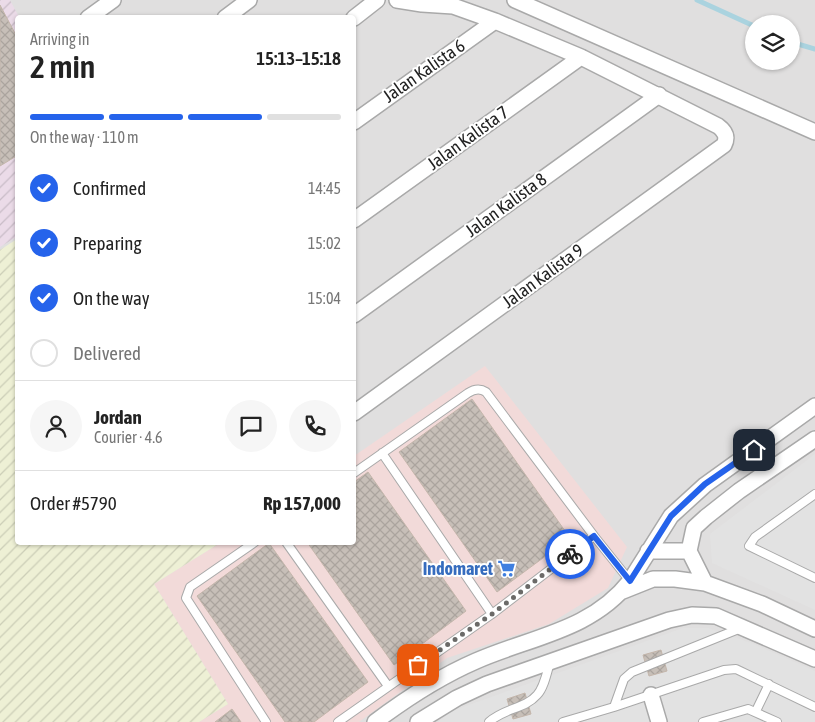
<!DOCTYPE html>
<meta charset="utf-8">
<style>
:root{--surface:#fff;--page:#f6f6f6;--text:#222;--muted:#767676;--line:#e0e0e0;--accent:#2563eb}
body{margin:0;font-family:"Asap Condensed",sans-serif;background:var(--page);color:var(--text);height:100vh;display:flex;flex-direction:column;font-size:19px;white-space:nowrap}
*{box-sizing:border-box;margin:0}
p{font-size:16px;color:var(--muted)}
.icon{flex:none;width:28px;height:28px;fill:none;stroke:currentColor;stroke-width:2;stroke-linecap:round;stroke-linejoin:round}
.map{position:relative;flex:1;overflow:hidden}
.panel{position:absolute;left:15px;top:15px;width:341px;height:530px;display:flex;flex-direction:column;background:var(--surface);border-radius:5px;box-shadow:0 1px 4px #0004}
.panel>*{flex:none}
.tools{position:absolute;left:745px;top:15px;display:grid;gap:10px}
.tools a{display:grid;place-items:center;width:55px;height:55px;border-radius:50%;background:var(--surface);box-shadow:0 1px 4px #0004;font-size:25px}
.pin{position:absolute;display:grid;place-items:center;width:42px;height:42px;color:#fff;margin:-21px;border-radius:10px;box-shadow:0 2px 8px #0006}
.courier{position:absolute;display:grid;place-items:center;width:50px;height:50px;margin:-25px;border:4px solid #2563eb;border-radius:50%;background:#fff;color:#222;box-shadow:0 1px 6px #0007}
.overview em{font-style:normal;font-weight:600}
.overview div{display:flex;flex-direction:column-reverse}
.overview{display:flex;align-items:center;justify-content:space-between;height:85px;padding:0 15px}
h1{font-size:32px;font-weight:600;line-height:38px}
.bar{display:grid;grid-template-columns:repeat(4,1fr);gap:8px 5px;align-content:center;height:60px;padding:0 15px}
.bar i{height:6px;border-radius:4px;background:var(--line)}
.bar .active{background:var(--accent)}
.bar p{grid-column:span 4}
.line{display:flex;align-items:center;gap:12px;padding:0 15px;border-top:1px solid var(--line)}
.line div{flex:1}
.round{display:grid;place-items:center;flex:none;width:52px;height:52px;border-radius:26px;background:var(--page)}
ol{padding:0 15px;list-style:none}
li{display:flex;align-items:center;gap:15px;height:55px}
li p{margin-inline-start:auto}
li .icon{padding:5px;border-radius:50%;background:var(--accent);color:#fff;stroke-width:4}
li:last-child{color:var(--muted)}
li i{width:28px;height:28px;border:2px solid var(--line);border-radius:50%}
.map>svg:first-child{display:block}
</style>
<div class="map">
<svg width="815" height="722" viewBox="0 0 815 722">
<defs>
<pattern id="industrial-furrows" width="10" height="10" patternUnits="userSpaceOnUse" patternTransform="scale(1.25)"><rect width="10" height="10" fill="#ebdbe8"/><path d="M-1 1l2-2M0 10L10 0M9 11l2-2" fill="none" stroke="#c9bcc7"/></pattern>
<pattern id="farmland-furrows" width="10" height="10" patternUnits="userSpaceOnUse" patternTransform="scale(1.25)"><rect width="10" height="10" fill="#eef0d5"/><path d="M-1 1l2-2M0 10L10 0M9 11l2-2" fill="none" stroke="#ccceb7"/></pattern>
<pattern id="building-cross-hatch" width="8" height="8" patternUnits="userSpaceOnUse" patternTransform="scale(1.25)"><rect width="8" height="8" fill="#c7bfb8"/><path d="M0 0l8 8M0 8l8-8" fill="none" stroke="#aba49e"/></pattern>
</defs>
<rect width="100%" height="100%" fill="#f2efe9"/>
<path fill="#e0dfdf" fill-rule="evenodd" d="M0 0H815V722H0ZM18 18H354V542H18ZM754 24H791V61H754Z"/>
<path fill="#f2dad9" d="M485 366 627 547 608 588 549 624 447 658 359 722H199L228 704 154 584 220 543 354 542V456Z"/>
<path fill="url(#industrial-furrows)" d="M0 0H10L19 17 18 236 0 247Z"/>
<path fill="url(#farmland-furrows)" d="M17 239 18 542 220 543 154 584 228 704 199 722H0V250Z"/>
<path fill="#e2e2e2" d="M815 454V610L712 563 710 534Z
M683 628H708L754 644 815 671V722H438L452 711Z"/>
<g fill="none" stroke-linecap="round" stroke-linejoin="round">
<path stroke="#aad3df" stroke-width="5" d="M697 0 754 26
M791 42 815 49"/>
</g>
<path fill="url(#building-cross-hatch)" stroke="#c4b6ab" d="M0 5 18 39V155L0 166Z
M472 399 570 538 497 592 399 452Z
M368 472 466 611 394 665 307 542H354V482Z
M269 543 368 682 314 722H285L197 596Z
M661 650 667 671 649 676 643 655Z
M525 693 531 714 513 719 507 699Z
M232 709 241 722H215Z"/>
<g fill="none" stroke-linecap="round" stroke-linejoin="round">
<defs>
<path id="lane" d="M382 453 492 614
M354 473 468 393C474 389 480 388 486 392L594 536 630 581
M815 494 755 537 749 546 815 578
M255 542 190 587 186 598 266 722
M286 542 388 686
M614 707 624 679 632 672 741 628
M756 711 769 684
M338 722 492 614 594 536
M489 722C504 708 525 709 537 695 544 688 547 672 550 662
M563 722 614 707 724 670 736 669 815 707
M703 722 748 709 777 722"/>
<path id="street" d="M515 0 815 132
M88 18 113 0
M225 18 249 0
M354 18 377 0
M354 122 495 21
M354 220 581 57
M354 315 659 95
M354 413 724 145C728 137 725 131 718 126L581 57 495 21 453 6 422 4 397 0
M648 551H689
M705 583 689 551 694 528 706 517 739 491 815 439
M623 591 653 579H675L705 583 762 604 815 629
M651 695 659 722
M375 722C407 698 439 677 476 661 530 637 591 631 630 581L671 516 705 485 815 406
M418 722 457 698 487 684 669 620 692 615 716 616 815 659"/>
</defs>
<use href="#lane" stroke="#a9a9a9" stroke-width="10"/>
<use href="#street" stroke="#a9a9a9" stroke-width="18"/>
<use href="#lane" stroke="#fff" stroke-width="8"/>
<use href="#street" stroke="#fff" stroke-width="15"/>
</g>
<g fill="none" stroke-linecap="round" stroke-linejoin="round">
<path stroke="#6b6a68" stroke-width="5" stroke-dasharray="0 9" d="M418 665 492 614 570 554"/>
<path stroke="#2563eb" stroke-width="6" d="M570 554 594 536 630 581 671 516 705 484 754 450"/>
</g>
<defs>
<symbol id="supermarket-bare" viewBox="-9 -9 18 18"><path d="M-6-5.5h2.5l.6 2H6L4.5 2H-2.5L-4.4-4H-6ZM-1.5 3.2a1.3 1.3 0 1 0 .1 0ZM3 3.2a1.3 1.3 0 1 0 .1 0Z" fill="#3f7fe0" stroke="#fff" stroke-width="2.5" paint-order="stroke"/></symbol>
</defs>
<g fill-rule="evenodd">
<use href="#supermarket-bare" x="494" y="556" width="25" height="25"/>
</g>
<g text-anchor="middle" stroke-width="4" stroke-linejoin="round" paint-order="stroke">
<g font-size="18" fill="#222" stroke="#fff">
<text transform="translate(424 71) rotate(-35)" y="6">Jalan Kalista 6</text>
<text transform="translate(468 138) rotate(-36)" y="6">Jalan Kalista 7</text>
<text transform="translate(506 205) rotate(-36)" y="6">Jalan Kalista 8</text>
<text transform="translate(543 276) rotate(-36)" y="6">Jalan Kalista 9</text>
</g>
<g font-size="18" font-weight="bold" fill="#366cbe" stroke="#fff" text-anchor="end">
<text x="493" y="575">Indomaret</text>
</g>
</g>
</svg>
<div class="tools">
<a><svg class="icon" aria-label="layers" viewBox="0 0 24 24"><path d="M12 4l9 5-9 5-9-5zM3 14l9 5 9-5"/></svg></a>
</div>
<div class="pin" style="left:418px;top:665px;background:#ea580c"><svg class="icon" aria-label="bag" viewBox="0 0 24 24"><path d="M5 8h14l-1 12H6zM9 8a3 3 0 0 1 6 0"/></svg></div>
<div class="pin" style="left:754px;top:450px;background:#1f2937"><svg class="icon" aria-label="home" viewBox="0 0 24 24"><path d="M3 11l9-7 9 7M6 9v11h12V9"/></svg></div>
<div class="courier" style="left:570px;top:554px"><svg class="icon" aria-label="bike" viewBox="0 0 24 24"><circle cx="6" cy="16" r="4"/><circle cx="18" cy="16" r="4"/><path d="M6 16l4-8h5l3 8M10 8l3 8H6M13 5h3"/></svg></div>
<section class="panel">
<div class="overview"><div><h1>2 min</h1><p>Arriving in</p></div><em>15:13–15:18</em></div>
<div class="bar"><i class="active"></i><i class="active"></i><i class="active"></i><i></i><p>On the way · 110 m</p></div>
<ol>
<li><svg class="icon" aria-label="check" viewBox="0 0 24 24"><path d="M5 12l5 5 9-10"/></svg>Confirmed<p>14:45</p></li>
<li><svg class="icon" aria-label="check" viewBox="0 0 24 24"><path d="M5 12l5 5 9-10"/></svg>Preparing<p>15:02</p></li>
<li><svg class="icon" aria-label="check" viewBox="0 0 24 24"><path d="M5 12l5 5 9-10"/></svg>On the way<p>15:04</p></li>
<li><i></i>Delivered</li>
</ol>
<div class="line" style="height:90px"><a class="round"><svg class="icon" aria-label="person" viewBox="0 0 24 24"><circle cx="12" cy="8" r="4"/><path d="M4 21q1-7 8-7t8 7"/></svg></a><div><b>Jordan</b><p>Courier · 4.6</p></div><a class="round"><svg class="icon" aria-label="chat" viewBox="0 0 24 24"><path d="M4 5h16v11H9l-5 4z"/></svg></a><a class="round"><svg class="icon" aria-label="phone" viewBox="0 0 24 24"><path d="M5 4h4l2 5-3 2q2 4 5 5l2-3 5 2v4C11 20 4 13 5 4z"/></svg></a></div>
<div class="line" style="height:65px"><div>Order #5790</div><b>Rp 157,000</b></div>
</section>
</div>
